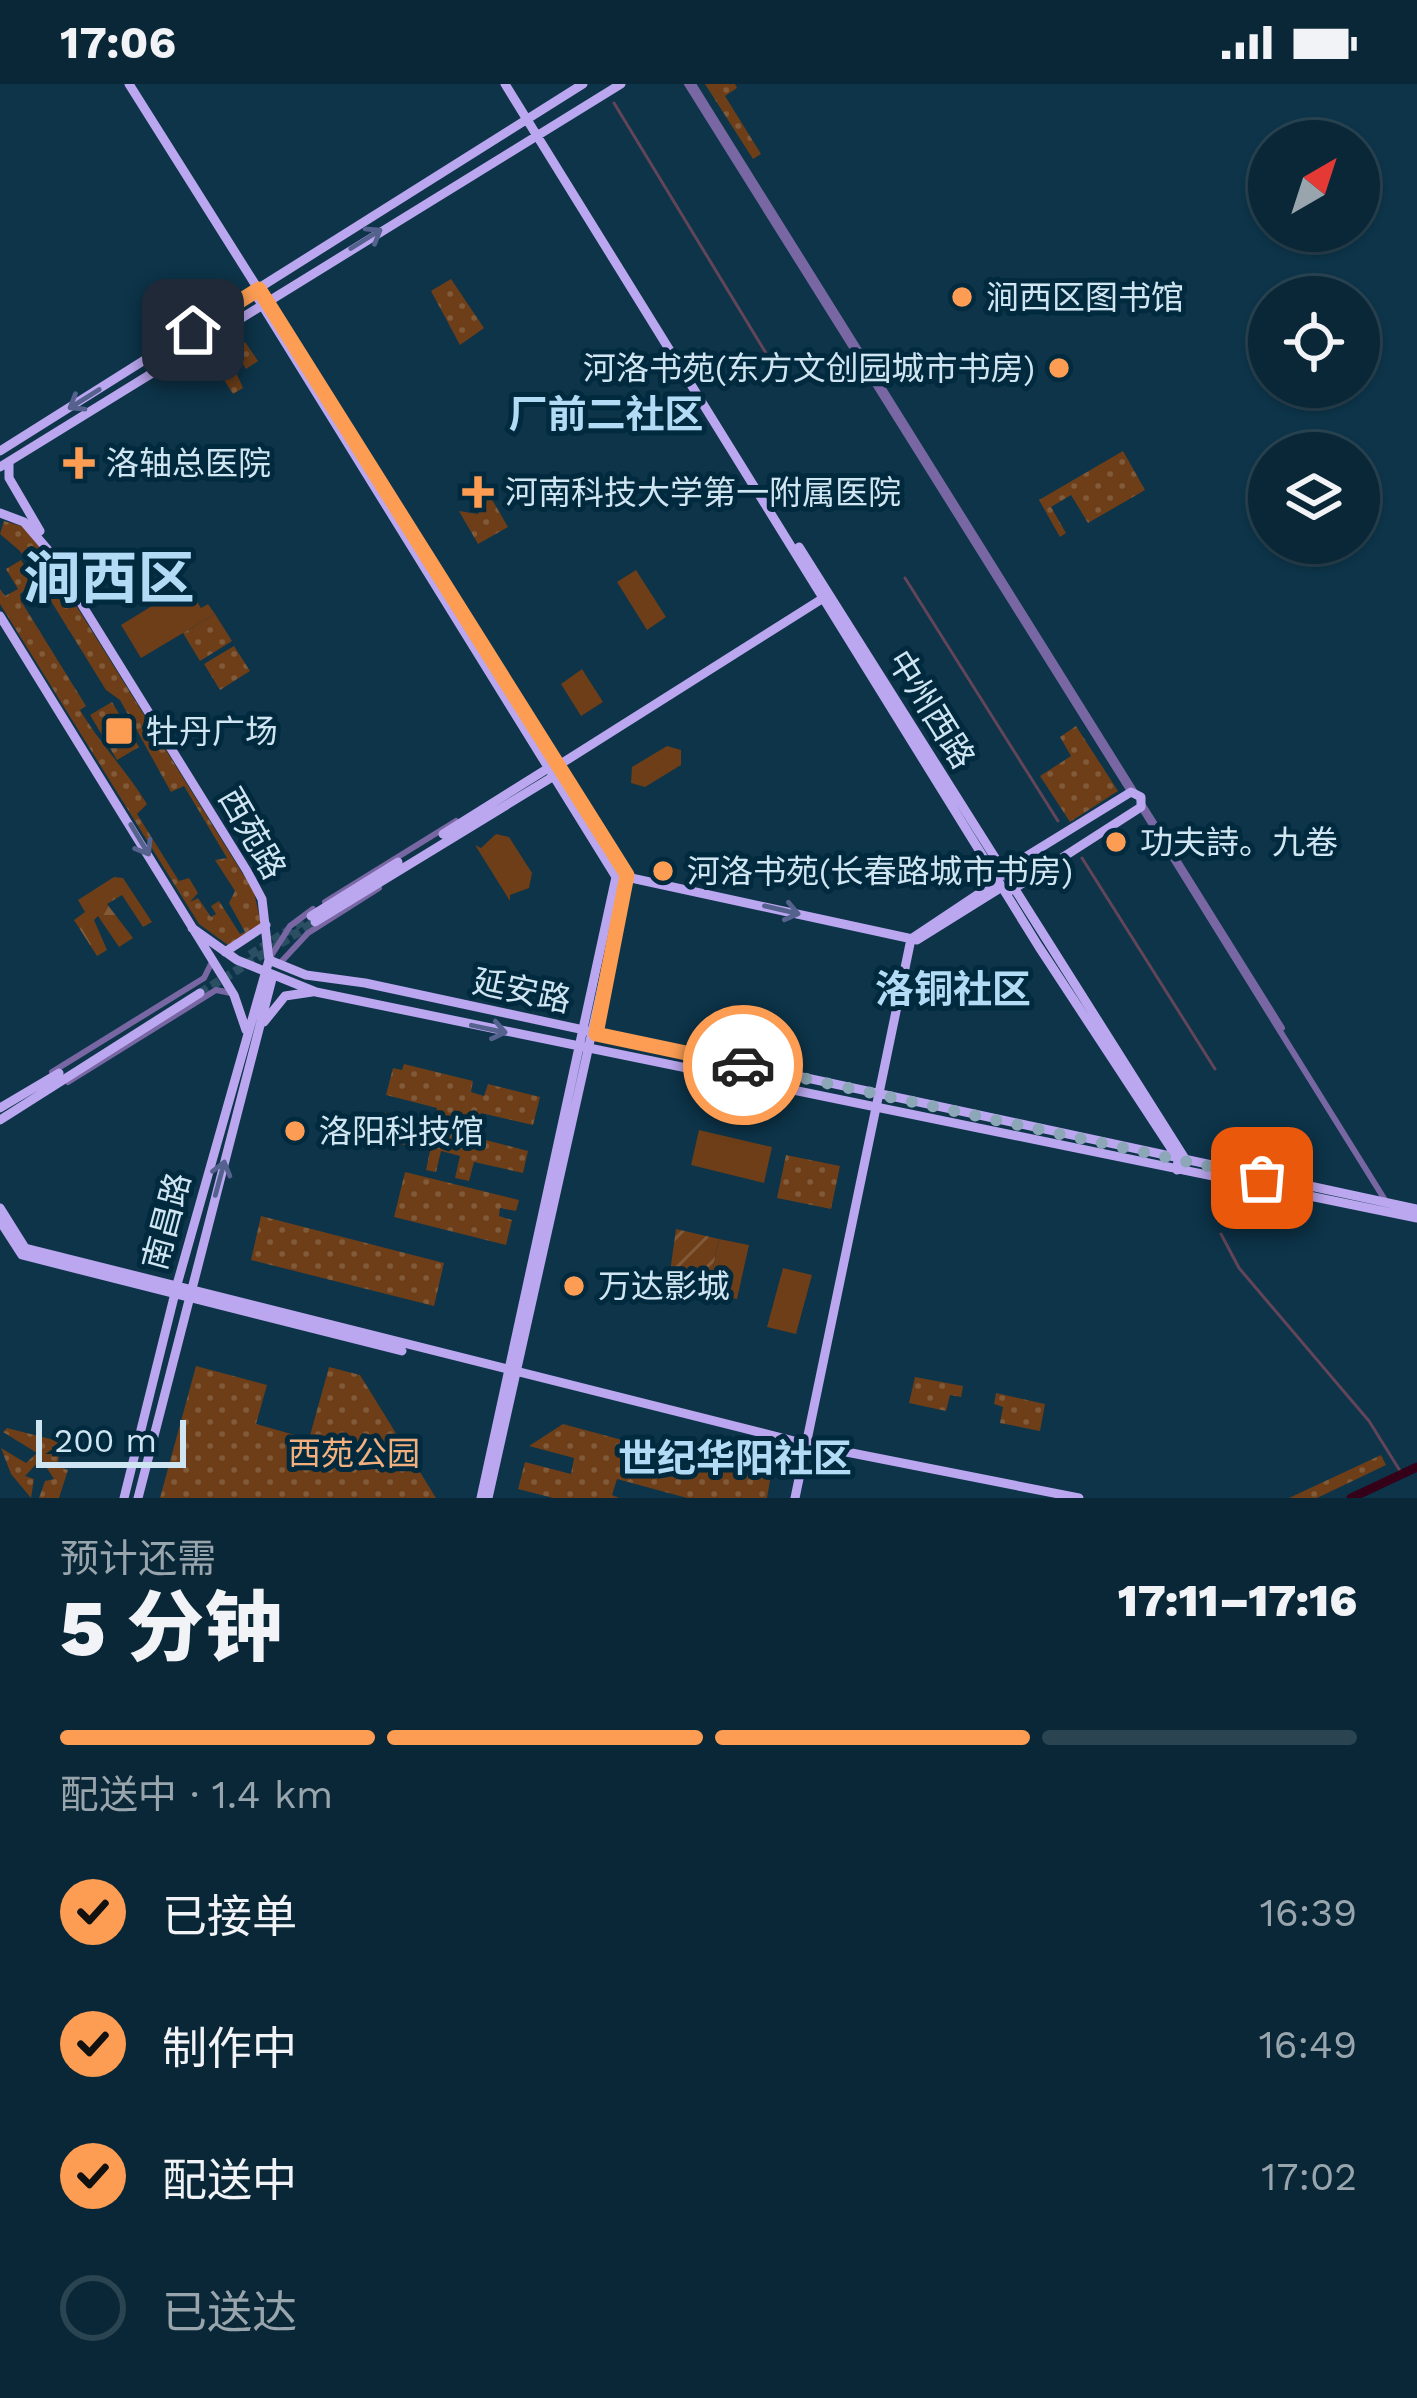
<!DOCTYPE html>
<html lang="zh">
<meta charset="utf-8">
<style>
:root{--surface:#0a2737;--page:#183342;--text:#f1f3f6;--muted:#99a5ad;--line:#2a4452;--accent:#fc9d53}
body{margin:0;font-family:"Work Sans","Noto Sans SC",sans-serif;background:var(--page);color:var(--text);height:100vh;display:flex;flex-direction:column;font-size:45px;white-space:nowrap}
*{box-sizing:border-box;margin:0}
p{font-size:39px;color:var(--muted)}
.icon{flex:none;width:66px;height:66px;fill:none;stroke:currentColor;stroke-width:2;stroke-linecap:round;stroke-linejoin:round}
.map{position:relative;height:1414px;overflow:hidden}
.details{display:flex;flex-direction:column;background:var(--surface);flex:1}
.details>*{flex:none}
.needle{width:78px;rotate:39deg}
.tools{position:absolute;left:1248px;top:36px;display:grid;gap:24px}
.tools a{display:grid;place-items:center;width:132px;height:132px;border-radius:50%;background:var(--surface);box-shadow:0 3px 9px #0004,0 0 0 3px var(--line);font-size:60px}
.scale{position:absolute;left:36px;bottom:30px;width:150px;box-sizing:border-box;padding-left:12px;border:6px solid #d0e5f2;border-top:0;font-size:33px;line-height:42px;white-space:nowrap;color:#d0e5f2;-webkit-text-stroke:9px #012a3e;paint-order:stroke}
.pin{position:absolute;display:grid;place-items:center;width:102px;height:102px;color:#fff;margin:-51px;border-radius:24px;box-shadow:0 6px 18px #0006}
.courier{position:absolute;display:grid;place-items:center;width:120px;height:120px;margin:-60px;border:9px solid #fc9d53;border-radius:50%;background:#fff;color:#222;box-shadow:0 3px 15px #0007}
.head em{font-style:normal;font-weight:800}
.head div{display:flex;flex-direction:column-reverse}
.head{display:flex;align-items:center;justify-content:space-between;height:204px;padding:0 60px}
h1{font-size:78px;font-weight:800;line-height:90px}
.bar{display:grid;grid-template-columns:repeat(4,1fr);gap:18px 12px;align-content:center;height:144px;padding:0 60px}
.bar i{height:15px;border-radius:9px;background:var(--line)}
.bar .active{background:var(--accent)}
.bar p{grid-column:span 4}
ol{padding:0 60px;list-style:none}
li{display:flex;align-items:center;gap:36px;height:132px}
li p{margin-inline-start:auto}
li .icon{padding:12px;border-radius:50%;background:var(--accent);color:#111;stroke-width:4}
li:last-child{color:var(--muted)}
li i{width:66px;height:66px;border:6px solid var(--line);border-radius:50%}
.status{display:flex;justify-content:space-between;align-items:center;height:84px;padding:0 60px;background:var(--surface);direction:ltr}
.status svg{height:33px;fill:currentColor}
.map>svg:first-child{display:block}
</style>
<div class="status"><b>17:06</b><svg viewBox="0 0 49 12"><path d="M0 12V9h3v3zM5 12V6h3v6zM10 12V3h3v9zM15 12V0h3v12zM26 1h20v11H26zM47 4h2v5h-2z"/></svg></div>
<div class="map">
<svg width="1417" height="1414" viewBox="0 0 1417 1414">
<defs>
<pattern id="grass-dots" width="8" height="8" patternUnits="userSpaceOnUse" patternTransform="scale(3)"><rect width="8" height="8" fill="#6d3e18"/><path d="M2 2h.1M6 6h.1" fill="none" stroke="#815a3a" stroke-width="1.8" stroke-linecap="round"/></pattern>
<pattern id="forest-firs" width="22" height="20" patternUnits="userSpaceOnUse" patternTransform="scale(3)"><rect width="22" height="20" fill="#6d3e18"/><path d="M5 1l3.5 6h-7zM16 11l3.5 6h-7z" fill="#815a3a"/></pattern>
<pattern id="garden-furrows" width="10" height="10" patternUnits="userSpaceOnUse" patternTransform="scale(3)"><rect width="10" height="10" fill="#6d3e18"/><path d="M-1 1l2-2M0 10L10 0M9 11l2-2" fill="none" stroke="#815a3a"/></pattern>
</defs>
<rect width="100%" height="100%" fill="#0d3449"/>
<path fill="url(#grass-dots)" d="M705 0H735L737 4 725 12 761 70 753 75Z
M451 195 484 244 460 261 431 207Z
M245 258 258 277 246 285 234 266 220 275 224 282 231 277 243 304 233 310 209 272 230 260 234 265Z
M1123 367 1145 406 1088 439 1071 411 1051 423 1066 449 1060 453 1039 416Z
M490 412 508 443 478 460 459 427 478 430Z
M4 437 28 444 254 808 261 840 228 861 199 840 0 520V505L5 512 18 505 6 485 21 476 36 500 20 510 21 517 86 622 80 626C101 661 126 686 147 720L137 730 179 797 189 794 198 809 190 818 198 814 211 833 216 830 211 822 219 817 240 850 245 848 229 819 235 807 215 776 227 774 184 702 171 708 120 616 106 606 20 467 0 450Z
M215 530 232 557 200 577 183 549Z
M234 562 250 587 220 606 204 580Z
M112 618 139 663 117 676 90 631Z
M1076 642 1118 707 1070 738 1040 692 1071 672 1060 653Z
M404 980 473 997 471 1008 484 1012 488 1000 540 1013 533 1041 481 1029 474 1053 528 1067 523 1089 474 1078 469 1097 455 1094 460 1072 441 1067 436 1088 426 1086 430 1067 376 1054 382 1028 434 1040 437 1024 386 1011 393 984 402 986Z
M786 1071 840 1082 831 1125 777 1114Z
M405 1088 519 1116 516 1127 500 1124 499 1132 512 1136 506 1161 394 1133Z
M261 1132 444 1179 434 1222 251 1176Z
M196 1282 267 1301 256 1340 309 1355 329 1283 360 1291 436 1414H160Z
M915 1293 963 1302 961 1313 950 1311 946 1327 909 1319Z
M996 1309 1045 1320 1040 1347 1000 1339 1003 1323 994 1320Z
M563 1340 770 1396 767 1414H687L617 1395 612 1411 619 1414H553L518 1405 525 1378 571 1390 574 1374 529 1362Z
M7 1344 62 1358 57 1382 68 1386 59 1414H39L45 1397 54 1395 41 1375 25 1392 34 1395 31 1414 11 1390 1 1364 26 1379 37 1369 3 1348Z
M1381 1371 1386 1381 1317 1414H1289Z"/>
<path fill="url(#forest-firs)" d="M114 793 123 794 152 838 143 843 122 811 107 820 133 854 119 863 98 832 94 836 107 866 97 872 74 836 85 828 78 816Z"/>
<path fill="url(#garden-furrows)" d="M676 1145 719 1155 708 1209 670 1188Z"/>
<path fill="#6d3e18" d="M636 486 666 533 647 546 617 498Z
M186 501 201 524 208 520 215 530 141 574 121 541Z
M582 585 603 618 581 632 561 600Z
M667 662 681 666V681L645 703 631 699 632 683Z
M496 750 509 753 532 789 529 804 510 811V817L475 761 481 764Z
M699 1046 772 1063 764 1099 691 1081Z
M719 1155 749 1161 737 1215 708 1209Z
M783 1184 812 1191 796 1250 767 1243Z"/>
<g fill="none" stroke-linecap="round" stroke-linejoin="round">
<path stroke="#63455a" stroke-width="3" d="M614 19 772 279
M905 494 1058 737
M1082 774 1215 985
M1221 1150 1239 1184 1369 1337 1402 1390"/>
<path stroke="#340119" stroke-width="9" d="M1351 1414 1417 1383"/>
<path stroke="#2a4f62" stroke-width="9" stroke-dasharray="9 4.5" stroke-linecap="butt" d="M250 871 311 832
M200 909 315 838"/>
<path stroke="#7867a2" stroke-width="6" d="M687 0 1131 709
M693 0 1282 944
M1142 725 1385 1116
M325 818 456 737
M271 872 290 842 313 825
M281 878 308 849 379 804
M52 988 204 894 212 878
M68 998 216 906 231 909"/>
<path stroke="#bba7ef" stroke-width="9" d="M129 0 627 791 488 1414
M505 0 1039 863 1178 1075 1177 1086
M254 208 616 793 481 1414
M0 367 583 0
M9 378V394L40 447
M0 383 621 0
M0 429 24 438 48 466 247 787 262 815 269 876 178 1197 124 1414
M799 463 1187 1078
M0 532 234 911 246 946
M443 750 550 683
M622 792 917 856 1002 803 1012 806 1141 723V713L1131 708 1001 788 998 797 911 855
M311 832 398 778
M315 838 554 692 559 681 825 513
M192 844 237 876 316 908 1417 1134
M225 868 266 841
M269 876 306 891 365 899 1417 1125
M264 938 285 912 312 908
M0 1024 59 989
M0 1036 200 909
M0 1124 25 1164 806 1360 1079 1414
M0 1137 22 1171 402 1267
M138 1414 273 891
M795 1414 911 855"/>
</g>
<defs><path id="oneway-shaft" d="M-6 0H5M1.5-3L5.5 0L1.5 3" fill="none" stroke-width="1.6" stroke-linecap="round" stroke-linejoin="round" transform="scale(3)"/></defs>
<g stroke="#55628e">
<use href="#oneway-shaft" transform="translate(366 155) rotate(-32)"/>
<use href="#oneway-shaft" transform="translate(84 315) rotate(148)"/>
<use href="#oneway-shaft" transform="translate(140 756) rotate(59)"/>
<use href="#oneway-shaft" transform="translate(782 826) rotate(13)"/>
<use href="#oneway-shaft" transform="translate(489 945) rotate(12)"/>
<use href="#oneway-shaft" transform="translate(220 1094) rotate(-75)"/>
</g>
<g fill="none" stroke-linecap="round" stroke-linejoin="round">
<path stroke="#8ca7b7" stroke-width="12" stroke-dasharray="0 21.6" d="M743 981 1262 1094"/>
<path stroke="#fc9d53" stroke-width="15" d="M193 246 259 205 627 791 596 950 743 981"/>
</g>
<g fill="#fc9d53" stroke="#012a3e" stroke-width="4.5">
<circle cx="962" cy="213" r="12"/>
<circle cx="1059" cy="284" r="12"/>
<path d="M73 361h12v12h12v12h-12v12h-12v-12h-12v-12h12z"/>
<path d="M472 390h12v12h12v12h-12v12h-12v-12h-12v-12h12z"/>
<rect x="104" y="632" width="30" height="30" rx="6"/>
<circle cx="1116" cy="758" r="12"/>
<circle cx="663" cy="787" r="12"/>
<circle cx="295" cy="1047" r="12"/>
<circle cx="574" cy="1202" r="12"/>
</g>
<g text-anchor="middle" stroke-width="10" stroke-linejoin="round" paint-order="stroke">
<g font-size="33" fill="#d0e5f2" stroke="#012a3e" text-anchor="start">
<text x="986" y="225">涧西区图书馆</text>
<text x="1035" y="296" text-anchor="end">河洛书苑(东方文创园城市书房)</text>
<text x="106" y="391">洛轴总医院</text>
<text x="505" y="420">河南科技大学第一附属医院</text>
<text x="146" y="659">牡丹广场</text>
<text x="1140" y="770">功夫詩。九卷</text>
<text x="687" y="799">河洛书苑(长春路城市书房)</text>
<text x="319" y="1059">洛阳科技馆</text>
<text x="598" y="1214">万达影城</text>
</g>
<g font-size="33" fill="#d0e5f2" stroke="#012a3e">
<text transform="translate(932 625) rotate(58)" y="12">中州西路</text>
<text transform="translate(253 749) rotate(60)" y="12">西苑路</text>
<text transform="translate(522 906) rotate(12)" y="12">延安路</text>
<text transform="translate(166 1137) rotate(-75)" y="12">南昌路</text>
</g>
<g font-size="33" fill="#f3af7d" stroke="#012a3e">
<text x="354" y="1381">西苑公园</text>
</g>
<g font-size="39" font-weight="bold" fill="#b2dcf6" stroke="#012a3e">
<text x="606" y="344">厂前二社区</text>
<text x="953" y="919">洛铜社区</text>
<text x="735" y="1388">世纪华阳社区</text>
</g>
<g font-size="57" font-weight="bold" fill="#b2dcf6" stroke="#012a3e">
<text x="109" y="514">涧西区</text>
</g>
</g>
</svg>
<div class="tools">
<a><svg class="needle" viewBox="-14 -14 28 28"><path d="M0-13l5 13h-10z" fill="#e53935"/><path d="M0 13l5-13h-10z" fill="#99a5ad"/></svg></a>
<a><svg class="icon" aria-label="locate" viewBox="0 0 24 24"><circle cx="12" cy="12" r="6"/><path d="M12 2v4M12 18v4M2 12h4M18 12h4"/></svg></a>
<a><svg class="icon" aria-label="layers" viewBox="0 0 24 24"><path d="M12 4l9 5-9 5-9-5zM3 14l9 5 9-5"/></svg></a>
</div>
<div class="scale">200 m</div>
<div class="pin" style="left:1262px;top:1094px;background:#ea580c"><svg class="icon" aria-label="bag" viewBox="0 0 24 24"><path d="M5 8h14l-1 12H6zM9 8a3 3 0 0 1 6 0"/></svg></div>
<div class="pin" style="left:193px;top:246px;background:#1f2937"><svg class="icon" aria-label="home" viewBox="0 0 24 24"><path d="M3 11l9-7 9 7M6 9v11h12V9"/></svg></div>
<div class="courier" style="left:743px;top:981px"><svg class="icon" aria-label="car" viewBox="0 0 24 24"><path d="M5 17H2v-5l4-1 3-4h7l3 4 3 1v5h-3M9 17h6M6 11h13"/><circle cx="7" cy="17" r="2"/><circle cx="17" cy="17" r="2"/></svg></div>
</div>
<section class="details">
<div class="head"><div><h1>5 分钟</h1><p>预计还需</p></div><em>17:11–17:16</em></div>
<div class="bar"><i class="active"></i><i class="active"></i><i class="active"></i><i></i><p>配送中 · 1.4 km</p></div>
<ol>
<li><svg class="icon" aria-label="check" viewBox="0 0 24 24"><path d="M5 12l5 5 9-10"/></svg>已接单<p>16:39</p></li>
<li><svg class="icon" aria-label="check" viewBox="0 0 24 24"><path d="M5 12l5 5 9-10"/></svg>制作中<p>16:49</p></li>
<li><svg class="icon" aria-label="check" viewBox="0 0 24 24"><path d="M5 12l5 5 9-10"/></svg>配送中<p>17:02</p></li>
<li><i></i>已送达</li>
</ol>
</section>
